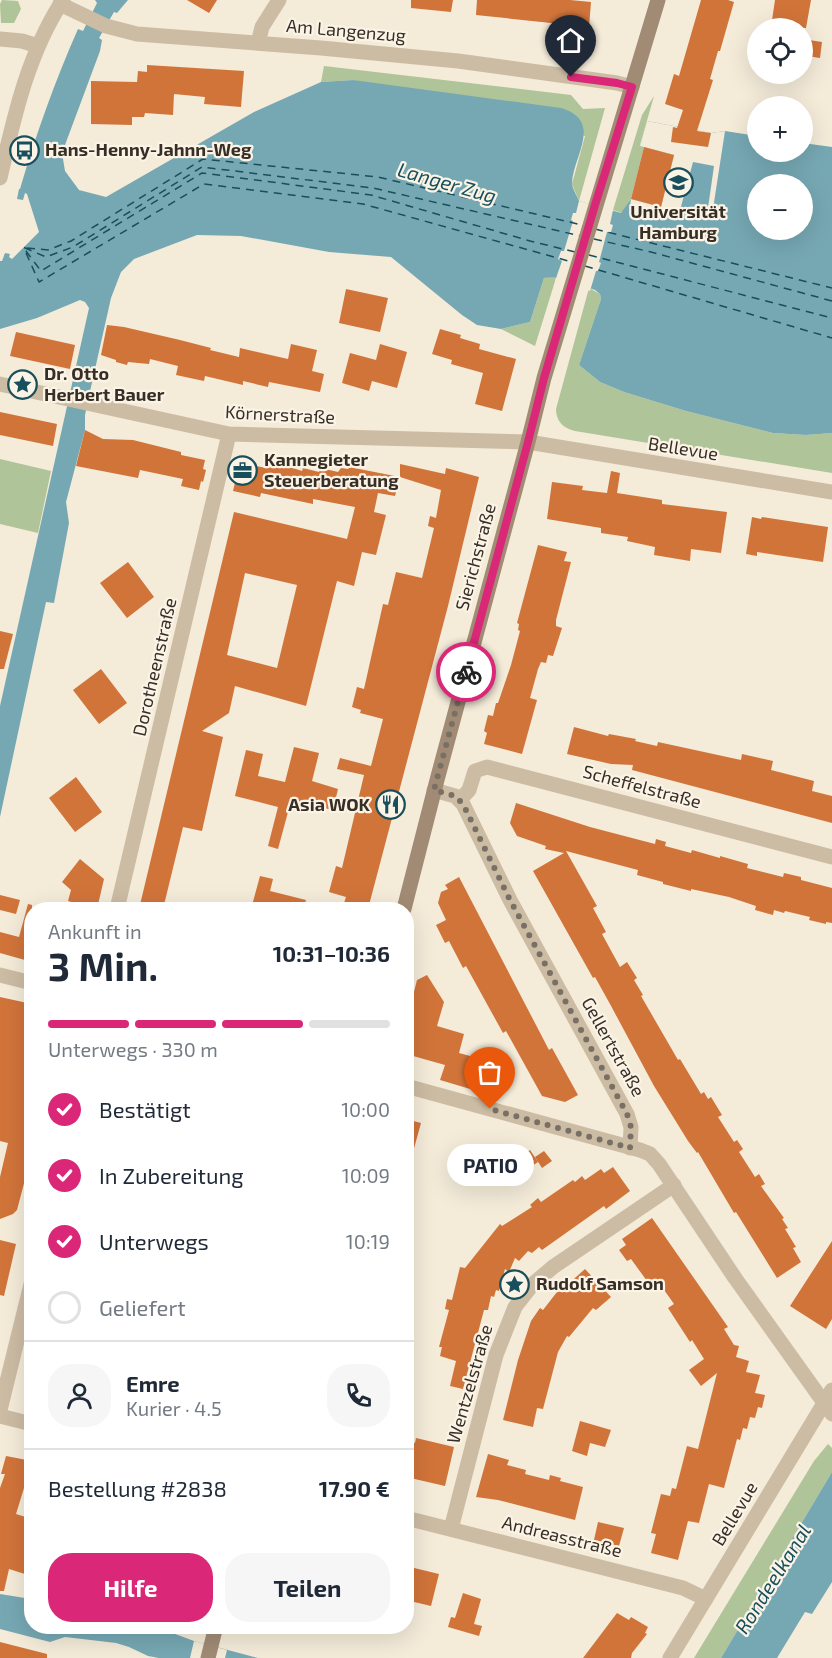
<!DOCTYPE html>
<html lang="de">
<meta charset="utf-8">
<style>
:root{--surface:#fff;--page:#f6f6f7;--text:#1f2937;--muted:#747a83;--line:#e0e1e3;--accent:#db2777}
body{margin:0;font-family:"Exo 2",sans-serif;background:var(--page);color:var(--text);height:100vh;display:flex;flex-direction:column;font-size:22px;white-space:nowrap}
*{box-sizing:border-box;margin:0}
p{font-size:20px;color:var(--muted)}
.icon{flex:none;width:33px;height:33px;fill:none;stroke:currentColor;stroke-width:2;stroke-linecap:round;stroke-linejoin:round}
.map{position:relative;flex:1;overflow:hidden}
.sheet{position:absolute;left:24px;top:902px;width:390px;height:732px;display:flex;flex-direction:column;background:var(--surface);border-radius:24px;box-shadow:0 6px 24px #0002}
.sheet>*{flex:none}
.controls{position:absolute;left:747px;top:18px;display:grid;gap:12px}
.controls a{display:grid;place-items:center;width:66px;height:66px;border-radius:50%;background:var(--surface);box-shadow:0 6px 24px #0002;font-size:30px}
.pin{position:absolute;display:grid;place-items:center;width:51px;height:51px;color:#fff;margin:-62px -26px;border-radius:50% 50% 50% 0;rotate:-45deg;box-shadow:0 0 6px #0007}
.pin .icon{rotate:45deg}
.courier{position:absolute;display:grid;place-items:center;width:60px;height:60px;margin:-30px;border:4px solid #db2777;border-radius:50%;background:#fff;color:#222;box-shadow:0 2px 8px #0007}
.bubble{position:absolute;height:42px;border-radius:21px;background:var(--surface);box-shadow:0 6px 24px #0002;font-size:20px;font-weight:700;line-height:42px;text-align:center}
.head em{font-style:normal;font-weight:700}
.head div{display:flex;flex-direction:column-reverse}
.head{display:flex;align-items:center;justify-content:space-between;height:102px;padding:0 24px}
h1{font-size:39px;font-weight:700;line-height:45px}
.bar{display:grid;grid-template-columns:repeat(4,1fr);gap:9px 6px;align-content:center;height:72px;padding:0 24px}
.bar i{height:8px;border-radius:4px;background:var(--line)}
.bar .selected{background:var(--accent)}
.bar p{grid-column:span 4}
.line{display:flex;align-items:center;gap:15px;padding:0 24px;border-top:2px solid var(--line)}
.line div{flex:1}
.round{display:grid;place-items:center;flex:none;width:63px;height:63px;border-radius:24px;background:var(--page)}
ol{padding:0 24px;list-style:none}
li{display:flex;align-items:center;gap:18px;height:66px}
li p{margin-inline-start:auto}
li .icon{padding:6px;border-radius:50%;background:var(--accent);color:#fff;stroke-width:4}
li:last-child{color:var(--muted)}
li i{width:33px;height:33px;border:3px solid var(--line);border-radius:50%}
.cta{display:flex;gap:12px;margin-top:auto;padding:12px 24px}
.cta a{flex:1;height:69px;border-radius:24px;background:var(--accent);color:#fff;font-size:24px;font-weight:700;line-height:69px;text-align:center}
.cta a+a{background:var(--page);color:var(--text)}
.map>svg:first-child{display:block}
</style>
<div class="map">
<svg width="832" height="1658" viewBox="0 0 832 1658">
<rect width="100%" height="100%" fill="#f4ebd9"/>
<path fill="#afc498" d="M2 0 18 1 21 9 14 23H1L0 4Z
M324 66 571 95 583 109 605 108 579 201 572 184 585 136 353 80 321 82Z
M654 96 640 145 644 147 631 199 622 213 613 210 642 115Z
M549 276 556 278 535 346 501 329 530 322 544 278Z
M589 288 600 294 601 299 579 365 600 382 624 392 686 411 773 433 806 435 832 433V473L575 431C563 428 556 421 556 409Z
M0 459 51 471 38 533 0 524Z
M828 1444 832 1448V1472L721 1658H694L814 1461Z"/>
<path fill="#76a8b3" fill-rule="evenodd" d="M95 0H128L117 13 114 12 99 38 102 40 100 51 62 153 65 171 79 190 106 197 254 112 321 82 353 80 561 108C604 121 573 156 572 183 572 188 577 196 579 201L621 213 631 199 661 207 674 155 640 146 647 121 711 133 725 131 757 136 758 152H802L803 143 832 147V433L806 435 773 433 686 411 624 392 600 382 579 365 601 299 600 294 595 290C583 286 556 274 544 278L530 322 501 329 477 325 462 315 391 257 329 252 241 236 197 235 134 259 121 272 111 298 91 387 85 415V430L66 502 69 523 54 603 46 602 0 817V706L89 308 85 302 80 300 37 318 0 329V261H2L5 253 10 254 9 257 12 259 39 232 27 194 25 193 23 200 17 199 19 189H20C36 134 55 81 78 29L83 31 97 3ZM758 184H802V230H758Z
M832 1472V1582L812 1614 805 1612 777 1658H721Z
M0 1594 31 1599 32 1626H154L194 1641 258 1658H159L148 1656 129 1647 116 1643 65 1637 50 1642 0 1629Z"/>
<path fill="#f4ebd9" d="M647 121 711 133 725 131 713 209 708 208 714 166 693 162 679 214 671 211 670 215 630 206 631 199 661 207 674 155 640 146Z
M579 201 613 210 610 224 613 225 611 232H607L599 262 601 263 598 271H596L590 291 555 281 562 261 558 259 561 251H564L573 221 571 220 573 213H576Z
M194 1641 227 1650 225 1658H190Z"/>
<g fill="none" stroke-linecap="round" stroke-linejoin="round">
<path stroke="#184f5d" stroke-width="1.5" stroke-dasharray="8 6" stroke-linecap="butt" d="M595 229 832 288
M594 239 651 252 832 301
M27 248 48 250 71 241 203 159 378 177 582 225
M575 252 530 241 371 195 202 173 41 271 23 247 46 257 73 247 202 167 373 188 581 236
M26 253 39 282 204 184 363 204 572 262
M589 255 832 318
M585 266 832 338"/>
</g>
<path fill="#d1743a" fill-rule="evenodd" d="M187 0H217L209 13Z
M411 0H453L451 12 411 8Z
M477 0H570L591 2 589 27 476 15Z
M701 0H728L734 2 720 51H718L710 79 713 80 697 131 711 133 708 147 671 142 673 127 677 128 683 110 665 104 674 74 679 76Z
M775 0H811L806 28 771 27Z
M809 40 822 42 820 58 807 56Z
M147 65 244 71 241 107 204 104 205 97 174 94 173 115 145 113 144 117H132V125L91 124V81L137 82 138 71 147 72Z
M644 147 674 155 661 207 631 199Z
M346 289 388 298 380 332 339 323Z
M107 325 124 327 180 340 211 348 210 350 239 357 240 348 288 359 291 344 317 350 312 371 324 374 320 392 269 382 268 387 243 381V385L205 376 204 381 176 375 178 366 150 359 149 364 128 362 127 365 116 362V360L101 355Z
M440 329 461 335 460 338 480 344 479 349 516 359 502 411 475 404 483 373 451 364 452 360 432 354Z
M16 332 75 345 70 369 10 356Z
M380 344 407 352 397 388 372 381 369 391 342 383 350 353 376 360Z
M0 412 57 424 53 446 0 435Z
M85 430 103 439 133 440 181 452V455L205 460 203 469 206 470 203 482 201 481 199 490 181 486 183 479 140 470 138 478 76 466Z
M400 464 445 474 446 468 479 477 448 606 368 909H342L346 897 329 892 336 866 342 868 364 775 337 769 340 758 371 766 383 719 360 713 361 710 352 707 357 687 364 689 383 604 388 605 396 572 422 578 434 528 428 526 430 516 436 518 441 490 400 477Z
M249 465 267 468 270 465 287 466 302 471 303 468 319 472 321 468 338 472 341 468 348 469 349 467 400 477 395 496 378 493 374 512 386 515 376 555 362 552 354 586 337 581 306 706 235 686 229 713 202 731 223 737 202 831 183 827 163 909H139L234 512 347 539 355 507 313 499V504L261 493 260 497 233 491 239 466 248 468ZM245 573 297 585 277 668 227 655Z
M611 471 620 473 617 493 662 500V504L727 512 721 553 691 549 690 561 654 555 655 547 627 541 628 537 601 533V528L547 519 552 482 583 486 582 490 607 493Z
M752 517 761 519 762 517 828 527 823 562 757 552V556L746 554Z
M538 545 567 552 564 561 571 562 556 620V626L562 628 553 656 548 655 546 663 541 662 538 669 530 698 537 700 522 754 484 744 487 733 484 731 488 715 493 716 496 703H498L511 665 520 631 518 630 519 624 517 623Z
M128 562 154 597 127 618 100 583Z
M0 631 13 634 4 669H0Z
M101 669 127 703 99 724 73 690Z
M574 727 608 736 609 734 636 739 635 741 657 746 658 742 741 760 742 754 773 761 771 770 814 781 812 791 832 796V823L632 770 633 765 611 764 567 754Z
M294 747 319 753 312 781 338 789 333 810 291 801 278 849 268 846 278 807 235 796 246 750 263 754 258 776 285 782Z
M76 777 102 812 75 832 49 798Z
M516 803 590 827 655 844 656 839 666 842 665 846 691 853 692 850 720 858V856L748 864 747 868 783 877 784 873 801 877V880L832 888V923L826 922V924L809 920 810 917 785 911 784 913 774 910 773 915 755 910 756 906 729 897 691 889V891L663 884V882L637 875 638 870 566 851 597 906 593 908 606 932 602 934 620 967 627 962 637 978 634 980 643 995 641 996 678 1060 680 1059 701 1094 704 1092 708 1099 711 1097 722 1115 718 1117 734 1142 737 1140 743 1149 739 1152 755 1177 759 1174 765 1184 761 1186 784 1218 782 1219 788 1228 785 1229 796 1247 793 1248 801 1262 777 1278 736 1212 734 1213 698 1152 697 1153 688 1141 654 1086 610 1004 595 977 593 978 533 871 564 853 545 849 546 846 517 836 510 823Z
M80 859 104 879 97 909H85V906L68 901 71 890 62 882Z
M260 876 273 879 270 891 306 900 303 909H251Z
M459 877 549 1050 552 1048 578 1095 565 1102 542 1096 506 1031 503 1033 466 966 463 968 449 941 445 943 436 925 446 920 438 903 441 892 448 889 445 885Z
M0 895 20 900 16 914 0 910Z
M28 904 32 905V962L0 953V932L19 937Z
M427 975 444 1002 437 1026 464 1034 459 1053 485 1060 477 1091 440 1080 445 1065 406 1054V1023L417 980Z
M0 997 32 1004V1093L26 1117 32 1118V1153L17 1210 13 1214 0 1219V1177L8 1143 0 1141Z
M406 1119 421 1123 410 1163H406Z
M530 1150 538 1162 529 1168 521 1157Z
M544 1151 552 1161 542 1168 535 1157Z
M613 1167 630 1191 606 1209 604 1206 542 1250 539 1247 532 1253 528 1251 519 1261 515 1258 509 1272 505 1269 499 1291 496 1290 494 1297 491 1296 488 1310H484L463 1389 450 1386 456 1361 440 1356 442 1347H439L449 1310 445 1309 447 1299 452 1300 460 1267 465 1268 500 1224 502 1226 532 1207 530 1205 538 1198 541 1202 573 1180 575 1182 582 1176 585 1180 601 1169 604 1173Z
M652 1218 728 1327 724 1329 734 1345 739 1346 736 1357 749 1361 746 1372 760 1375 755 1393 765 1395 762 1408 758 1407 755 1418 750 1417 747 1429 743 1428 740 1440 737 1439 724 1488 709 1484 699 1523 688 1521 678 1560 651 1553 656 1534 651 1533 661 1494 670 1496 672 1488 676 1489 687 1446 698 1449 717 1373 701 1386 689 1370 704 1359 692 1340 690 1342 668 1308 674 1304 662 1287 655 1292 631 1259 627 1261 619 1250 626 1245 622 1239Z
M0 1240 16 1244 4 1296 0 1295Z
M832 1241V1319L826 1329 790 1306Z
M585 1269 611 1297 596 1310 593 1308 569 1337 567 1336 558 1352 543 1409 537 1408 533 1427 503 1420 518 1360 531 1321 540 1308 543 1310 564 1283 567 1285Z
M580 1421 611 1430 605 1447 590 1443 587 1456 572 1451Z
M416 1438 454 1447 445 1486 406 1477V1441L415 1443Z
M488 1454 509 1460 507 1465 526 1470 525 1474 549 1480 550 1475 561 1478 560 1481 583 1487 575 1520 498 1500 476 1497Z
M6 1456 32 1461V1490L24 1488 16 1514 29 1518 32 1525 24 1553 32 1555V1563L28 1575 9 1569 4 1591H0V1488L5 1474H1Z
M598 1522 624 1528 619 1546 594 1540Z
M406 1566 439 1574 431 1606 406 1600Z
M463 1593 481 1599 474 1624 482 1626 479 1636 448 1627 451 1617 455 1618Z
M617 1613 629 1620 631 1617 648 1627 645 1633 647 1634 632 1653 631 1658H583Z
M0 1642 47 1654V1658H0Z"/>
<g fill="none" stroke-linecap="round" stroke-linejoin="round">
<path stroke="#cdbca4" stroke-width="15" d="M60 4 106 26 137 34 321 48 458 61 617 83 632 87
M0 39 22 41 38 46
M258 43 262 27 279 0
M0 384 229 434 528 442 832 492
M434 790 455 796 463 804 510 900 627 1114 631 1127 630 1148
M460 800 469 790 475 771 487 767 832 857
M117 909 229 434
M0 1410 32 1280
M0 1416 32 1424
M406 1518 683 1588 706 1599
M451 1529 496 1355 515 1307 533 1284 553 1267 674 1185
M670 1658 832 1390"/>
<path stroke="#cdbca4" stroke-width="15" d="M0 178C14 117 28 53 63 0
M0 975 32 983
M406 1086 640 1150 650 1154 659 1164 735 1278 832 1414"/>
<path stroke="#a18b75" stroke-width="15" d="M404 909 437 780 528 442 544 378 658 0
M208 1658 216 1626"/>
</g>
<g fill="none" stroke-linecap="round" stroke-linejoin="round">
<path stroke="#797065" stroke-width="6" stroke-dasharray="0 10.8" d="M466 672 434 790 455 796 463 804 510 900 627 1114 631 1127 630 1148 490 1109"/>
<path stroke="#db2777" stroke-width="8" d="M466 672 528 442 544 378 595 205 632 87 617 83 571 77"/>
</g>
<defs>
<symbol id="bus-ring" viewBox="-11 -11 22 22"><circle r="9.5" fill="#fbf4e6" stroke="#184f5d" stroke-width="1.5"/><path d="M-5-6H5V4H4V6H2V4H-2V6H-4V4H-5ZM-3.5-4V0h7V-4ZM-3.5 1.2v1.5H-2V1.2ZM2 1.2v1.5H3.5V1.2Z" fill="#184f5d"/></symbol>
<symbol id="university-ring" viewBox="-11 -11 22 22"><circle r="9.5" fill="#fbf4e6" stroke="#184f5d" stroke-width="1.5"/><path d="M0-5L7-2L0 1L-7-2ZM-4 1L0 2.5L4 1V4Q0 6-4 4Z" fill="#184f5d"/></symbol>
<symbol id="sight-ring" viewBox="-11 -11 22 22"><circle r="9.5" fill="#fbf4e6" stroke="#184f5d" stroke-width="1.5"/><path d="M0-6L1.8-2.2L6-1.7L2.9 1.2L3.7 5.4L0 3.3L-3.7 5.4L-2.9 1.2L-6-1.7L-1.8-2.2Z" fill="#184f5d"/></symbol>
<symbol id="office-ring" viewBox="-11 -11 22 22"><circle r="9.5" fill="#fbf4e6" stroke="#184f5d" stroke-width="1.5"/><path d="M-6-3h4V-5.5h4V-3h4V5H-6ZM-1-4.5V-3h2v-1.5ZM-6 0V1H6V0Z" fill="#184f5d"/></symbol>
<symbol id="restaurant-ring" viewBox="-11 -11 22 22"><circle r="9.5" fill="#fbf4e6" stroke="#184f5d" stroke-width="1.5"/><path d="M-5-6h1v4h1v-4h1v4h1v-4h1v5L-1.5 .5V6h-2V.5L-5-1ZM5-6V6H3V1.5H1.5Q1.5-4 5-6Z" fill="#184f5d"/></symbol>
</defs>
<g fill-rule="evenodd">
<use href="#bus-ring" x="8" y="134" width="33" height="33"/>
<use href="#university-ring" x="662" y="166" width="33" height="33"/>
<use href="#sight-ring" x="6" y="368" width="33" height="33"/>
<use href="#office-ring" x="226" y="454" width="33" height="33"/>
<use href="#restaurant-ring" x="374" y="788" width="33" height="33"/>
<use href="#sight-ring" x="498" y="1268" width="33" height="33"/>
</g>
<g text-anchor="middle" stroke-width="4.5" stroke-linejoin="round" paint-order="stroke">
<g font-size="18" fill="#372e26" stroke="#fbf4e6">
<text transform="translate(346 31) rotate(5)" y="6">Am Langenzug</text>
<text transform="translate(280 415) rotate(3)" y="6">Körnerstraße</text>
<text transform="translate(683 449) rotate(9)" y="6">Bellevue</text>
<text transform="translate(476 557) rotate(-75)" y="6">Sierichstraße</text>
<text transform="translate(155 667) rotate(-77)" y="6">Dorotheenstraße</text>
<text transform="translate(642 787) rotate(15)" y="6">Scheffelstraße</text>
<text transform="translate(613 1047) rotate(61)" y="6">Gellertstraße</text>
<text transform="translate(470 1384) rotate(-74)" y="6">Wentzelstraße</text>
<text transform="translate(735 1514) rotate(-59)" y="6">Bellevue</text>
<text transform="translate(562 1537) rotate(14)" y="6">Andreasstraße</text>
</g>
<g font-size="18" font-weight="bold" fill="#372e26" stroke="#fbf4e6" text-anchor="start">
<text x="45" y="156">Hans-Henny-Jahnn-Weg</text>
<text x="678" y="218" text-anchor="middle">Universität<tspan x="678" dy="21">Hamburg</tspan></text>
<text x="44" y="380">Dr. Otto<tspan x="44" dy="21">Herbert Bauer</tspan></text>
<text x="264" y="466">Kannegieter<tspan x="264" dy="21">Steuerberatung</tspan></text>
<text x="370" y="811" text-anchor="end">Asia WOK</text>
<text x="536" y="1290">Rudolf Samson</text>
</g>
<g font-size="20" font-style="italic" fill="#184f5d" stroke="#fbf4e6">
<text transform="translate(447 183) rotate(16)" y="7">Langer Zug</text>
<text transform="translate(773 1579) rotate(-58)" y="7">Rondeelkanal</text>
</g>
</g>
</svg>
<div class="controls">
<a><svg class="icon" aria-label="locate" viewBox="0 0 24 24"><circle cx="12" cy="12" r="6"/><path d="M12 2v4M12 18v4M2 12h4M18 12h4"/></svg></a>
<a>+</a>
<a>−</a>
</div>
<div class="pin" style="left:490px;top:1109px;background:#ea580c"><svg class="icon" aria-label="bag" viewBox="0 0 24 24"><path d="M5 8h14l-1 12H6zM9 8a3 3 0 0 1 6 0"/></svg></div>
<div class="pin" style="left:571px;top:77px;background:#1f2937"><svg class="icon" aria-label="home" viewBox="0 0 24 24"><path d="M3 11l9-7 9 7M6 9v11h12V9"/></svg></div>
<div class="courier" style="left:466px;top:672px"><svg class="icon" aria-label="bike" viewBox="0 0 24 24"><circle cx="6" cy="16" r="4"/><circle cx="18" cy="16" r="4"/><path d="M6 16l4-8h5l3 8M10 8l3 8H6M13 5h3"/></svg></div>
<div class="bubble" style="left:447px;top:1144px;width:87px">PATIO</div>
<section class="sheet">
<div class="head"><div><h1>3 Min.</h1><p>Ankunft in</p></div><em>10:31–10:36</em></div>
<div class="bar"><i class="selected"></i><i class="selected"></i><i class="selected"></i><i></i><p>Unterwegs · 330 m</p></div>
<ol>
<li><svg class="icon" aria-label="check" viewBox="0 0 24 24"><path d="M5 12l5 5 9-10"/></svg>Bestätigt<p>10:00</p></li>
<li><svg class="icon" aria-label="check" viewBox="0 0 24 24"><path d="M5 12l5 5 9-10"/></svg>In Zubereitung<p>10:09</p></li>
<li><svg class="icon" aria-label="check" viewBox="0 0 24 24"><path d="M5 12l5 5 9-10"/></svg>Unterwegs<p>10:19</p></li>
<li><i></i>Geliefert</li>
</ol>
<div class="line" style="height:108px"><a class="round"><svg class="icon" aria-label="person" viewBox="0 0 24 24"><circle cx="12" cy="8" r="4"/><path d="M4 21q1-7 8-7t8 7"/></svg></a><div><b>Emre</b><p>Kurier · 4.5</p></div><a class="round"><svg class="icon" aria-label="phone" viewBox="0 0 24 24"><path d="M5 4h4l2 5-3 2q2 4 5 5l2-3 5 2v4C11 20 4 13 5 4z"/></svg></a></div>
<div class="line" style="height:78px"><div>Bestellung #2838</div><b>17.90 €</b></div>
<div class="cta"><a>Hilfe</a><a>Teilen</a></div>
</section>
</div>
